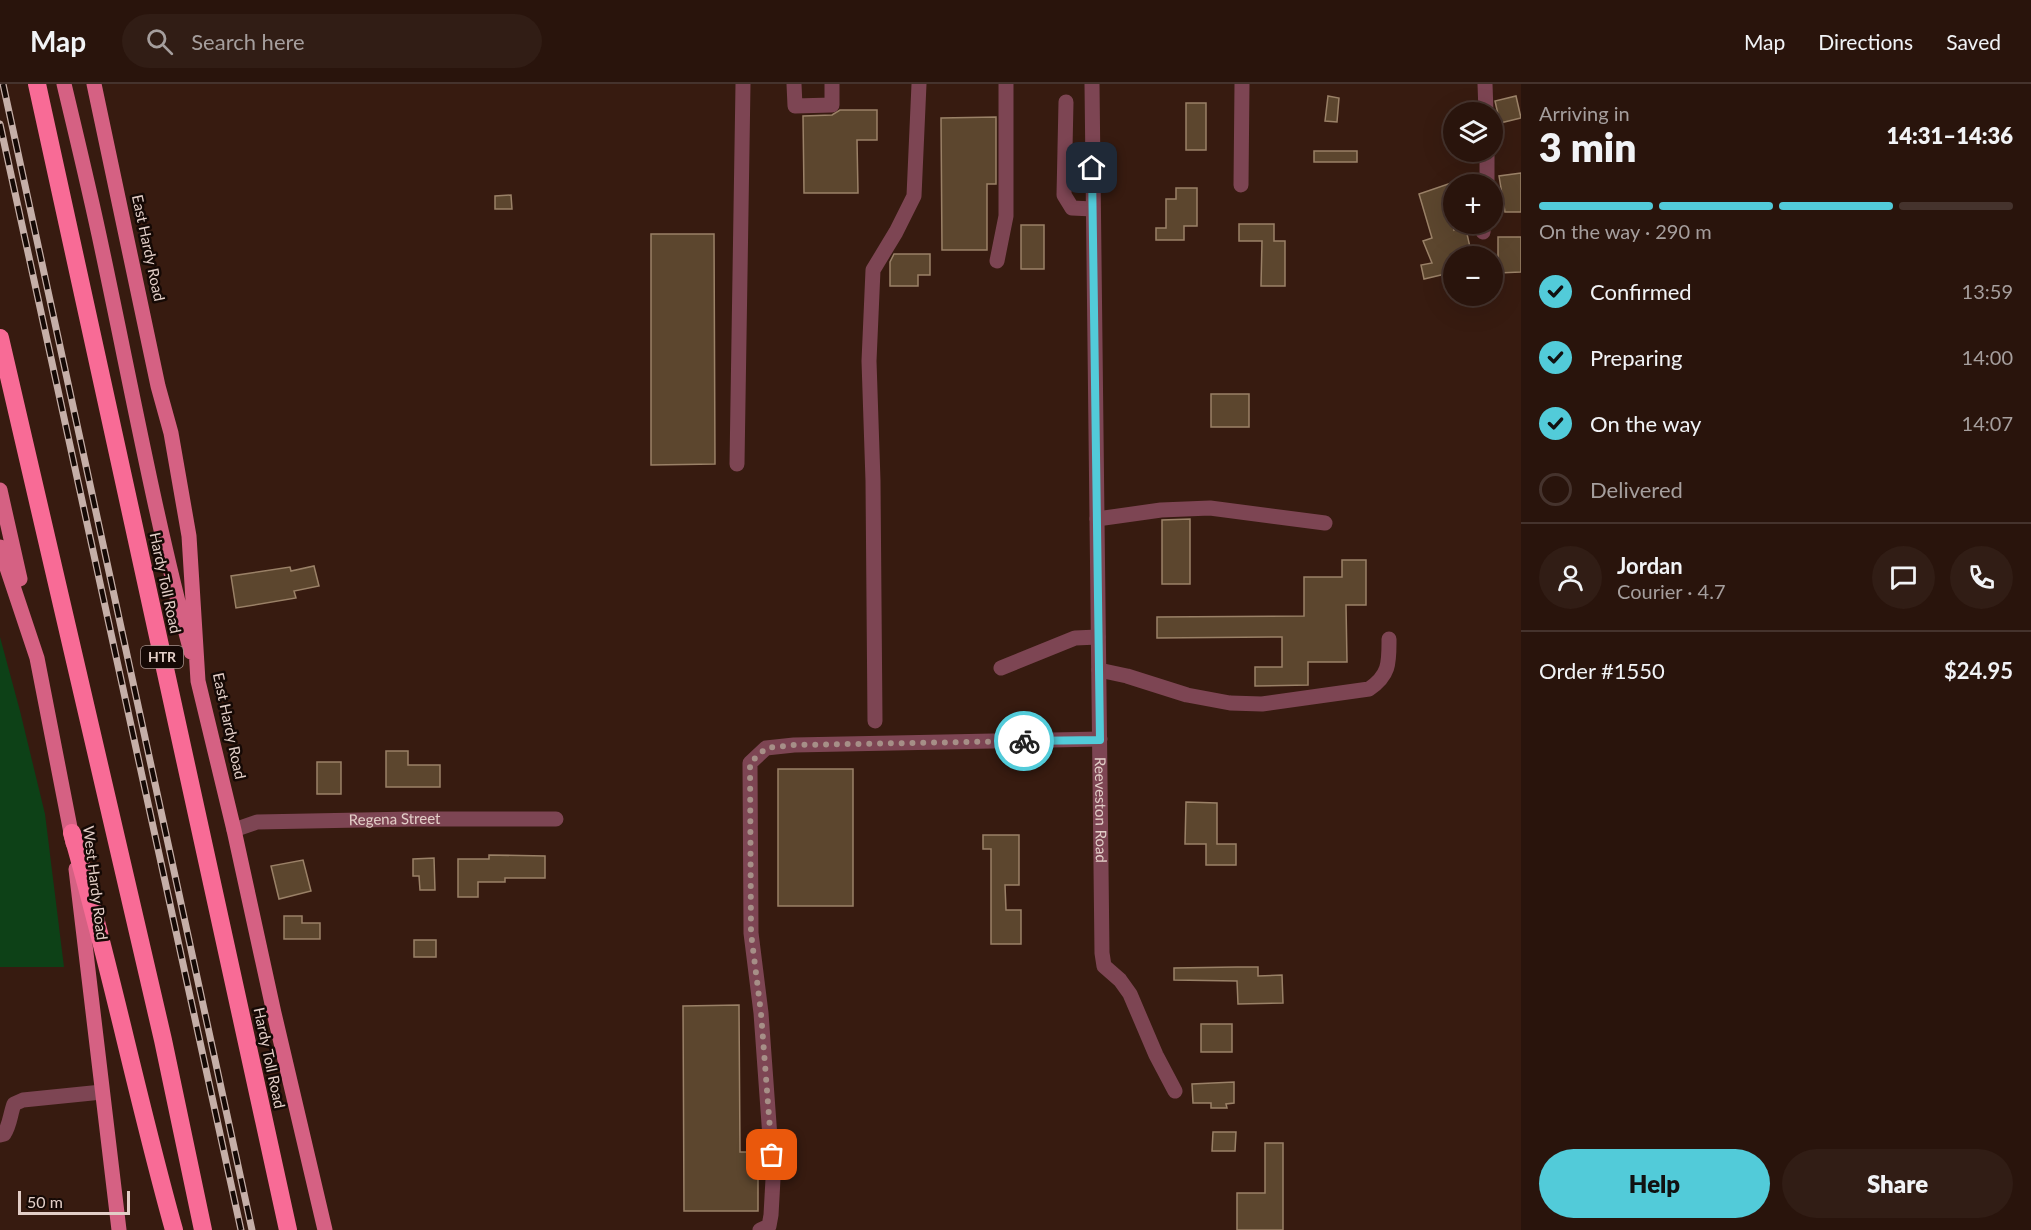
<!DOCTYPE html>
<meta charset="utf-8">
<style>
:root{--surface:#29140c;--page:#311d15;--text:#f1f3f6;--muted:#a59e9d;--line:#45332d;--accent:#52cbd9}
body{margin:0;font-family:Lato,sans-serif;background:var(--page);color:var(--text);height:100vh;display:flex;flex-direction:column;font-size:22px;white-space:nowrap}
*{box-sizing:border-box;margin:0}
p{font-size:20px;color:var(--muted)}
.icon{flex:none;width:33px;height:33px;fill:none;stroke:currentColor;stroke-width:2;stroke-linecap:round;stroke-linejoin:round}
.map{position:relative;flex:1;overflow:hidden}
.drawer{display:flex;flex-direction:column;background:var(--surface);width:510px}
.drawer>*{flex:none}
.fabs{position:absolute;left:1443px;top:18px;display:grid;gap:12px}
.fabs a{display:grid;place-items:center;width:60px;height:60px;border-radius:50%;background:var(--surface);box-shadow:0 6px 24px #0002,0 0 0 2px var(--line);font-size:30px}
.scale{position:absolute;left:18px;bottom:15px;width:112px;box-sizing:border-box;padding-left:6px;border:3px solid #e2cec7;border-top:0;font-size:16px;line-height:21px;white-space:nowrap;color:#e2cec7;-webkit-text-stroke:4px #150905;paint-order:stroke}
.pin{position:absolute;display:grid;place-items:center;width:51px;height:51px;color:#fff;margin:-26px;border-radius:12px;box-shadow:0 3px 9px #0006}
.courier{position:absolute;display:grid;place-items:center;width:60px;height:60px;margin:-30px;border:4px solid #52cbd9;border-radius:50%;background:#fff;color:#222;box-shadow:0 2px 8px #0007}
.headline em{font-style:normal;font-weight:800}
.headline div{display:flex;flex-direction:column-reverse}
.headline{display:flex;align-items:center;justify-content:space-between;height:102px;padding:0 18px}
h1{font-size:39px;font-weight:800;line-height:45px}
.bar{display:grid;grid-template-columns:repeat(4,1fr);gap:9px 6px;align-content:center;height:72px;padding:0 18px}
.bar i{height:8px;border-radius:4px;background:var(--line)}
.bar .on{background:var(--accent)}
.bar p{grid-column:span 4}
.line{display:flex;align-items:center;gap:15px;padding:0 18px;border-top:2px solid var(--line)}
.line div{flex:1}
.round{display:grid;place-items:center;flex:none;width:63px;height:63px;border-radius:32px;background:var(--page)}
ol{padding:0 18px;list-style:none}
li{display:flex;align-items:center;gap:18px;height:66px}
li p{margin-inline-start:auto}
li .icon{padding:6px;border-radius:50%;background:var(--accent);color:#111;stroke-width:4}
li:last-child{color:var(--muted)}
li i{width:33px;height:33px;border:3px solid var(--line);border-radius:50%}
.cta{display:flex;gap:12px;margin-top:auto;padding:12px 18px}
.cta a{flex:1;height:69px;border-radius:36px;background:var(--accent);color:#111;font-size:24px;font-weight:800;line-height:69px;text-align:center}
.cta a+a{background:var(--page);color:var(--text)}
header{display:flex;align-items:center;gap:36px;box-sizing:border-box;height:84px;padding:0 30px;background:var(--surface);border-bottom:2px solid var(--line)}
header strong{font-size:28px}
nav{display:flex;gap:33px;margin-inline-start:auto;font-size:21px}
.search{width:420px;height:54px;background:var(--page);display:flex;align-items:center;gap:15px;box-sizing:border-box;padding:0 21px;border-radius:33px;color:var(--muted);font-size:22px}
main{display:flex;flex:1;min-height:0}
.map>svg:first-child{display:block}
</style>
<header>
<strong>Map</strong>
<div class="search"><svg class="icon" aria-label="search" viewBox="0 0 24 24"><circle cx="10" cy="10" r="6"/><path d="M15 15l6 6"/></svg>Search here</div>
<nav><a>Map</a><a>Directions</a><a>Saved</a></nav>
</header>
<main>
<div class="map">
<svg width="1521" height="1146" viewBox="0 0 1521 1146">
<rect width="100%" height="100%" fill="#371b10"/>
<path fill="#0d4117" d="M0 553 20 627 45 730 64 883H0Z"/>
<path fill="#5c462e" stroke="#9a8167" stroke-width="1.5" d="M1328 12 1339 14 1337 38 1325 37Z
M1516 12 1521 34 1500 39 1495 17Z
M1186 19H1206V66H1186Z
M840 26H877V56H857L858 109H804L803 32 832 31Z
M996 33V100H987V166H942L941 34Z
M1314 67H1357V78H1314Z
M1521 89V128H1505L1499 92Z
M1454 98V146L1465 141 1472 172H1454V188L1424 195 1421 181 1432 179 1423 157 1432 154 1419 110Z
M1176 104H1197V142H1184V156H1156V144H1166V115H1176Z
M511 111 512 125H495V112Z
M1239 140H1274V157H1285V202H1261L1262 157H1239Z
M1021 141H1044V185H1021Z
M651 150H714L715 380 651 381Z
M1498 153H1521V188L1498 189Z
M894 170H930V191H918V202H890V178Z
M1211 310H1249V343H1211Z
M1190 435V500H1162V436Z
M1342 476H1366V521H1346L1347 578H1308V601L1255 602V583H1282V553L1157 554V533L1304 532V493H1342Z
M314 482 319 502 294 507 296 514 236 524 231 492 290 483 291 487Z
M386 667H408V681H440V703H386Z
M317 678H341V710H317Z
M778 685H853V822H778Z
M1186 718 1217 719V760H1236V781H1206V760H1185Z
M983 751H1019V801H1005L1006 826H1021V860H991V765H983Z
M489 771 545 772V794H505V798H478V813H458V775H489Z
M434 774 435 806H420L419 792H413V775Z
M303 776 311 807 279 815 271 782Z
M284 832H302V839H320V855H284Z
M414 856H436V873H414Z
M1237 883H1258V892L1282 891 1283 919 1238 920 1237 897 1174 896V884Z
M739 921 740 1068H758V1127H684L683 922Z
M1201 940H1232V968H1201Z
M1234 998V1019L1226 1020 1227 1024H1211V1019H1193L1192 1000Z
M1213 1048H1236L1235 1067H1212Z
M1265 1059H1283V1146H1237V1109H1265Z"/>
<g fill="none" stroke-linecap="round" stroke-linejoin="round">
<g stroke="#7d4553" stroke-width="15">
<path d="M794 0 795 22 832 21V0"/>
<path id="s1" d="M1092 0 1102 869 1104 882 1120 896 1130 910 1156 971 1175 1007"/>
<path d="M1485 0 1486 28"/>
<path d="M1066 18 1064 111 1072 124 1093 125"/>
<path d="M1487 100V68"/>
<path d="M1241 101 1242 0"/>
<path d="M1483 148 1484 140"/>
<path d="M997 177 1006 132V0"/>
<path d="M737 380 743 0"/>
<path d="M1097 435 1161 426 1210 424 1325 439"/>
<path d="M1001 584 1075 554 1098 553"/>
<path d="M1099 586 1127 592 1187 611 1230 619 1262 620 1369 605C1390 591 1389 578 1389 555"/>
<path d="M875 637 873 397 869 277 873 186 896 148 914 112 919 0"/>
<path id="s2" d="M234 746 257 738 413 735H556"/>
<path d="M0 1051 4 1050C10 1041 10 1031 14 1020L23 1016 102 1008"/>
<path d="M760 1146 769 1142 771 1131 773 1095 761 929 751 849 750 679 766 664 794 661 1100 655"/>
</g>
<path stroke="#d56183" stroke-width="15" d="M64 0C76 50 88 100 99 151 129 290 154 430 191 568
M94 0 158 302 171 349 189 452 198 597 234 746 274 929 325 1146
M0 406 20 495
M0 463 37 574 73 759
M76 785 119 1146"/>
<path stroke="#f86b96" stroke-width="18" d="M37 0 288 1146
M0 254 163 956 203 1146
M72 749C110 880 137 1014 174 1146"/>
<defs>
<path id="rail" d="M3 0 252 1146
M0 40 241 1146"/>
</defs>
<use href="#rail" stroke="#c5afa8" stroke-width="7"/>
<use href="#rail" stroke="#150905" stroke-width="4.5" stroke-dasharray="14" stroke-linecap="butt"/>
</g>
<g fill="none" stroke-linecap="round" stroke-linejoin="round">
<path stroke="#a68f87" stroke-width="6" stroke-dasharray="0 10.8" d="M772 1071 761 929 751 849 750 679 766 664 794 661 1024 657"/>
<path stroke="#52cbd9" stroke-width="8" d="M1024 657 1100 656 1092 84"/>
</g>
<g text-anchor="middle" stroke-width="5" stroke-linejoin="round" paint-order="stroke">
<rect fill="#150905" stroke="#a4938d" stroke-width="1.5" x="141" y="562" width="42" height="22" rx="4.5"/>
<g font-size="14" font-weight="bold" fill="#e2cec7">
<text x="162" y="578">HTR</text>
</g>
<g font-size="15" fill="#e2cec7" stroke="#150905">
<text transform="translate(148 164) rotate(78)" y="5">East Hardy Road</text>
<text transform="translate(165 499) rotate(78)" y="5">Hardy Toll Road</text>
<text transform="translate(229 642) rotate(78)" y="5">East Hardy Road</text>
<text dy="5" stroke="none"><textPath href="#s1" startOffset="726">Reeveston Road</textPath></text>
<text dy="5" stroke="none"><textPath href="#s2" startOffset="162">Regena Street</textPath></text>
<text transform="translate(95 799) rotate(83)" y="5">West Hardy Road</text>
<text transform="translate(269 974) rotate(78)" y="5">Hardy Toll Road</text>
</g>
</g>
</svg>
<div class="fabs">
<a><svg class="icon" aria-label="layers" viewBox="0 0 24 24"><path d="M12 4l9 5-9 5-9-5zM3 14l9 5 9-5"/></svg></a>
<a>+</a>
<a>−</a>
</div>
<div class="scale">50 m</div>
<div class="pin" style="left:772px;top:1071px;background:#ea580c"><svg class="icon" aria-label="bag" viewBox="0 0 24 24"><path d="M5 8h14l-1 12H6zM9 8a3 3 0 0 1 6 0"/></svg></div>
<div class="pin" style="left:1092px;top:84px;background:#1f2937"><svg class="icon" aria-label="home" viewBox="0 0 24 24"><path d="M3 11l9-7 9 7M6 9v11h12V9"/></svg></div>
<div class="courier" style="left:1024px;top:657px"><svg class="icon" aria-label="bike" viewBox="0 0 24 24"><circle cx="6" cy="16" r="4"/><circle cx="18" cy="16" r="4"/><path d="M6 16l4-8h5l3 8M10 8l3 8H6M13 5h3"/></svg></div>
</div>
<section class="drawer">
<div class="headline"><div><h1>3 min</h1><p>Arriving in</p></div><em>14:31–14:36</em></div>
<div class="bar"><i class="on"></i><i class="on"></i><i class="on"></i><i></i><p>On the way · 290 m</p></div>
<ol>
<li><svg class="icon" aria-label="check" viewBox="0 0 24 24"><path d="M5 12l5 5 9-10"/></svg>Confirmed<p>13:59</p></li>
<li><svg class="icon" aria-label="check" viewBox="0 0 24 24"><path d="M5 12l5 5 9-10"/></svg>Preparing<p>14:00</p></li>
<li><svg class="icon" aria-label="check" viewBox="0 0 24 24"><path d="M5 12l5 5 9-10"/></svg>On the way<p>14:07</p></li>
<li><i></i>Delivered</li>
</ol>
<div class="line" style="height:108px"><a class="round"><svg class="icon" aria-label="person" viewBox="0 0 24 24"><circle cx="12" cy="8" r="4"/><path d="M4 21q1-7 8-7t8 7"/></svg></a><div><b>Jordan</b><p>Courier · 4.7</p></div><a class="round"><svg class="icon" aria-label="chat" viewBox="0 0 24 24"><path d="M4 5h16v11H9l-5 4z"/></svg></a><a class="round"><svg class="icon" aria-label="phone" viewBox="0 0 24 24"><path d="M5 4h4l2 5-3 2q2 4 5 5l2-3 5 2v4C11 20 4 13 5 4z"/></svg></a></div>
<div class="line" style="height:78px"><div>Order #1550</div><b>$24.95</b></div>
<div class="cta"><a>Help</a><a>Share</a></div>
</section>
</main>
